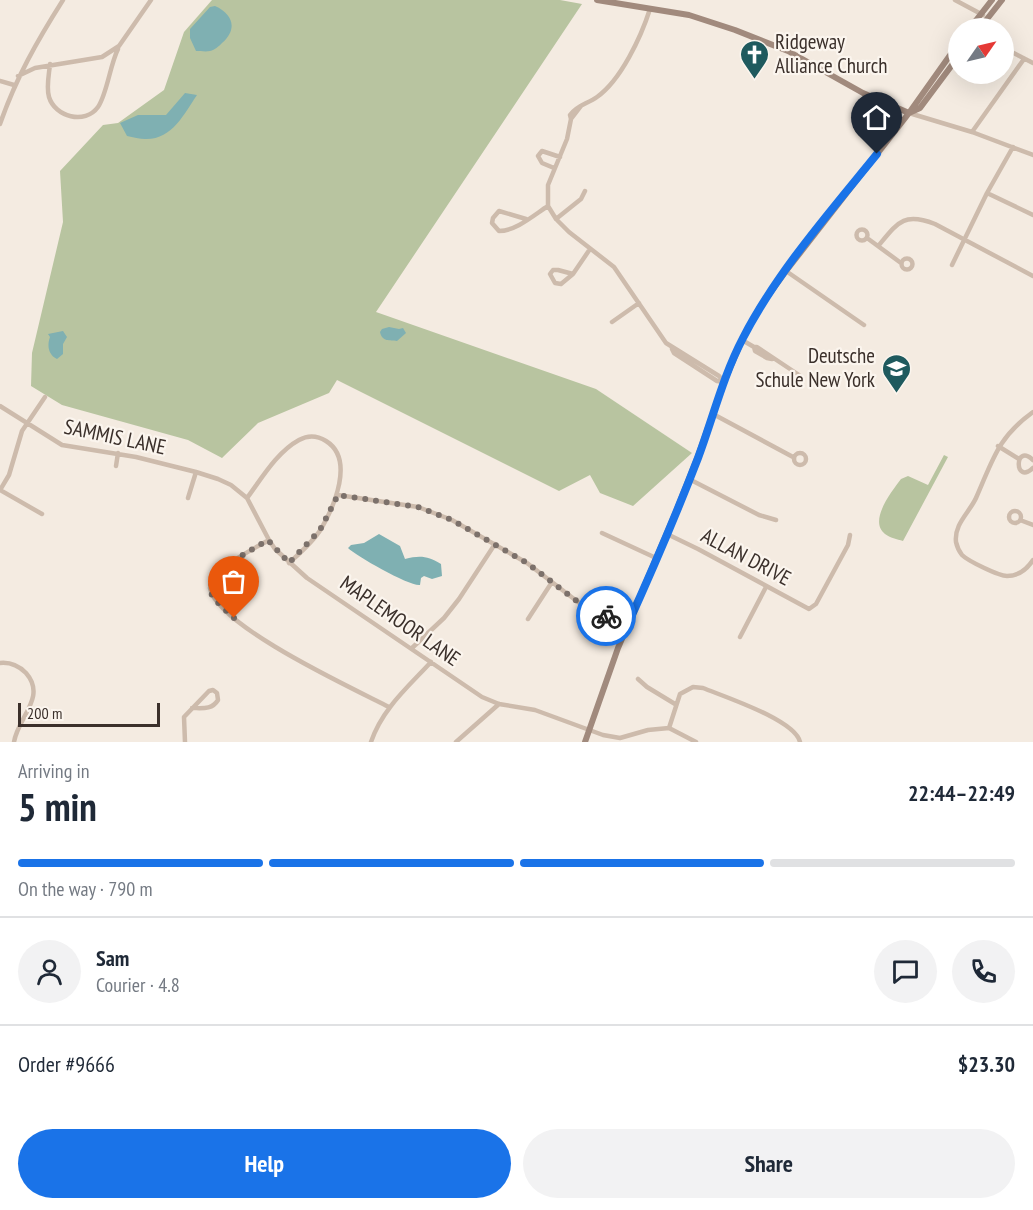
<!DOCTYPE html>
<meta charset="utf-8">
<style>
:root{--surface:#fff;--page:#f2f2f3;--text:#1f2937;--muted:#747a83;--line:#e0e1e3;--accent:#1a73e8}
body{margin:0;font-family:"PT Sans Narrow",sans-serif;background:var(--page);color:var(--text);height:100vh;display:flex;flex-direction:column;font-size:22px;white-space:nowrap}
*{box-sizing:border-box;margin:0}
p{font-size:20px;color:var(--muted)}
.icon{flex:none;width:33px;height:33px;fill:none;stroke:currentColor;stroke-width:2;stroke-linecap:round;stroke-linejoin:round}
.map{position:relative;height:742px;overflow:hidden}
.side{display:flex;flex-direction:column;background:var(--surface);flex:1}
.side>*{flex:none}
.needle{width:39px;rotate:56deg}
.controls{position:absolute;left:948px;top:18px;display:grid;gap:12px}
.controls a{display:grid;place-items:center;width:66px;height:66px;border-radius:50%;background:var(--surface);box-shadow:0 6px 24px #0002;font-size:30px}
.scale{position:absolute;left:18px;bottom:15px;width:142px;box-sizing:border-box;padding-left:6px;border:3px solid #3b302b;border-top:0;font-size:16px;line-height:21px;white-space:nowrap;color:#3b302b;-webkit-text-stroke:4px #fbf5ee;paint-order:stroke}
.pin{position:absolute;display:grid;place-items:center;width:51px;height:51px;color:#fff;margin:-62px -26px;border-radius:50% 50% 50% 0;rotate:-45deg;box-shadow:0 0 6px #0007}
.pin .icon{rotate:45deg}
.courier{position:absolute;display:grid;place-items:center;width:60px;height:60px;margin:-30px;border:4px solid #1a73e8;border-radius:50%;background:#fff;color:#222;box-shadow:0 2px 8px #0007}
.overview em{font-style:normal;font-weight:700}
.overview div{display:flex;flex-direction:column-reverse}
.overview{display:flex;align-items:center;justify-content:space-between;height:102px;padding:0 18px}
h1{font-size:39px;font-weight:700;line-height:45px}
.bar{display:grid;grid-template-columns:repeat(4,1fr);gap:9px 6px;align-content:center;height:72px;padding:0 18px}
.bar i{height:8px;border-radius:4px;background:var(--line)}
.bar .on{background:var(--accent)}
.bar p{grid-column:span 4}
.line{display:flex;align-items:center;gap:15px;padding:0 18px;border-top:2px solid var(--line)}
.line div{flex:1}
.round{display:grid;place-items:center;flex:none;width:63px;height:63px;border-radius:32px;background:var(--page)}
.primary-button{display:flex;gap:12px;margin-top:auto;padding:12px 18px}
.primary-button a{flex:1;height:69px;border-radius:36px;background:var(--accent);color:#fff;font-size:24px;font-weight:700;line-height:69px;text-align:center}
.primary-button a+a{background:var(--page);color:var(--text)}
.map>svg:first-child{display:block}
</style>
<div class="map">
<svg width="1033" height="742" viewBox="0 0 1033 742">
<rect width="100%" height="100%" fill="#f4ebe1"/>
<path fill="#b8c4a0" d="M212 0H560L582 4 376 312 596 389 692 453 633 506 600 493 590 475 559 491 337 380 329 393 258 423 222 458 188 440 62 405 31 386 32 353 63 222 60 171 103 125 118 123 164 90 184 32Z
M944 455 948 457 903 541C897 539 890 538 885 534 868 521 892 491 901 479L908 476 928 485Z"/>
<path fill="#7fb0b2" d="M215 6C233 14 238 29 222 43 219 46 215 50 210 51 206 52 200 51 196 51L190 38V29L210 7Z
M185 93 197 95C184 114 172 140 145 139 140 139 133 137 127 136L120 123 138 115H166Z
M389 327 399 329 403 328 406 333 397 341C390 340 382 342 380 332L382 329Z
M63 331 67 337 63 344V354L57 359C48 355 47 345 50 337L48 334Z
M379 534 400 546 405 559C420 555 428 556 441 564L442 576 432 579 424 576 421 578 420 585C411 587 356 556 348 548L351 545 364 543Z"/>
<g fill="none" stroke-linecap="round" stroke-linejoin="round">
<path stroke="#cdbbac" stroke-width="4.5" d="M955 0 983 15
M650 9C641 37 621 80 597 97 587 104 577 105 570 115L571 119 567 139 548 185V206L556 219 569 232 614 267 666 343 719 376 724 382
M1004 48 1033 63
M50 64C49 75 46 87 49 97 55 117 85 125 98 107 107 94 110 65 118 49
M18 76 35 68 102 57 119 46 151 0
M0 81 14 85
M909 113 972 132 1033 155
M571 119 581 106
M0 124C16 78 37 41 63 0
M972 132 1024 59
M554 168 542 163 538 156 542 151 560 157
M987 193 1033 215
M526 219 499 211 493 218 492 223 499 231C516 231 534 215 548 206
M556 219 581 199 585 191
M856.5 235a5.5 5.5 0 1 1 11 0a5.5 5.5 0 1 1-11 0Z
M867 238 901 263
M879 245C898 222 904 212 935 224L1033 276
M901.5 264a5.5 5.5 0 1 1 11 0a5.5 5.5 0 1 1-11 0Z
M952 265 987 193 1013 147
M786 271 864 325
M573 274 558 270H553L550 274 555 283 561 284 573 274 590 249
M612 322 639 303
M742 340 754 347H757L799 375
M754 347 755 351 767 358 772 359
M672 349 674 353 717 381 724 382
M0 406 62 445 136 457 196 472 218 479 231 485 247 498 269 540 275 549 307 578 482 697 499 704 535 710 603 735 620 738 648 730 669 728 696 742
M1033 412C997 438 993 460 976 498 969 513 954 524 956 542 957 547 959 551 962 555 968 561 999 576 1007 576 1018 576 1027 569 1033 560
M713 414 793 457
M998 446 1019 459
M794 459a6 6 0 1 1 12 0a6 6 0 1 1-12 0Z
M1033 460C1014 442 1014 486 1033 468
M116 466 118 453
M689 479 759 515 776 520
M0 490 9 475 22 431 45 397
M0 490 42 514
M338 495 418 507 452 520 527 563 578 602 627 626
M188 498 196 472
M247 498C262 478 277 452 299 440 308 435 318 436 326 441 355 459 334 507 321 529 313 542 300 553 289 563
M1009 517a6 6 0 1 1 12 0a6 6 0 1 1-12 0Z
M1020 520 1033 525
M602 533 656 558
M667 534 698 549 809 609 816 604 848 545 850 535
M269 540C252 550 213 568 210 588 217 626 354 689 389 707
M528 619 552 582
M740 637 766 587
M412 648 444 618 459 599 495 544
M0 663C10 662 19 666 26 673 47 697 18 717 14 742
M638 679 647 687 675 704
M669 728 680 694 693 687 703 688C725 697 795 720 800 742
M185 742 184 717 209 691 213 690 217 693 218 700C212 710 202 708 192 708
M371 742C382 709 408 687 431 662
M456 742 499 704"/>
<path stroke="#a18a7d" stroke-width="6" d="M597 0 689 15 735 30 788 51 863 93 909 113
M970 28 992 0
M980 28 1002 0
M909 113 920 108 958 57
M585 742 618 648 675 514 698 456 724 382 742 340 760 307 786 271 909 113 958 44"/>
</g>
<g fill="none" stroke-linecap="round" stroke-linejoin="round">
<path stroke="#7c716b" stroke-width="6" stroke-dasharray="0 10.8" d="M234 618C227 611 215 602 211 593 204 574 255 548 268 540L289 563 320 530 338 495 418 507 452 520 527 563 578 602 606 616"/>
<path stroke="#1a73e8" stroke-width="8" d="M606 616 627 626C652 571 676 515 698 458 713 418 723 376 743 338 777 272 830 212 877 154"/>
</g>
<defs>
<symbol id="church-pin" viewBox="-11 -11 22 30"><path d="M0 17L-7.5 6A9.5 9.5 0 1 1 7.5 6Z" fill="#1f5a5e" stroke="#fbf5ee"/><path d="M-1.2-6h2.4v3.5h3.3v2.4h-3.3V6h-2.4V-.1h-3.3v-2.4h3.3Z" fill="#fff"/></symbol>
<symbol id="school-pin" viewBox="-11 -11 22 30"><path d="M0 17L-7.5 6A9.5 9.5 0 1 1 7.5 6Z" fill="#1f5a5e" stroke="#fbf5ee"/><path d="M0-5L7-2L0 1L-7-2ZM-4 1L0 2.5L4 1V4Q0 6-4 4Z" fill="#fff"/></symbol>
</defs>
<g fill-rule="evenodd">
<use href="#church-pin" x="738" y="38" width="33" height="45"/>
<use href="#school-pin" x="880" y="352" width="33" height="45"/>
</g>
<g text-anchor="middle" stroke-width="4.5" stroke-linejoin="round" paint-order="stroke">
<g font-size="21" fill="#3b302b" stroke="#fbf5ee" text-anchor="start">
<text x="775" y="49">Ridgeway<tspan x="775" dy="24">Alliance Church</tspan></text>
<text x="875" y="363" text-anchor="end">Deutsche<tspan x="875" dy="24">Schule New York</tspan></text>
</g>
<g font-size="21" fill="#3b302b" stroke="#fbf5ee">
<text transform="translate(115 437) rotate(12)" y="7">SAMMIS LANE</text>
<text transform="translate(746 557) rotate(28)" y="7">ALLAN DRIVE</text>
<text transform="translate(400 621) rotate(35)" y="7">MAPLEMOOR LANE</text>
</g>
</g>
</svg>
<div class="controls">
<a><svg class="needle" viewBox="-14 -14 28 28"><path d="M0-13l5 13h-10z" fill="#e53935"/><path d="M0 13l5-13h-10z" fill="#747a83"/></svg></a>
</div>
<div class="scale">200 m</div>
<div class="pin" style="left:234px;top:618px;background:#ea580c"><svg class="icon" aria-label="bag" viewBox="0 0 24 24"><path d="M5 8h14l-1 12H6zM9 8a3 3 0 0 1 6 0"/></svg></div>
<div class="pin" style="left:877px;top:154px;background:#1f2937"><svg class="icon" aria-label="home" viewBox="0 0 24 24"><path d="M3 11l9-7 9 7M6 9v11h12V9"/></svg></div>
<div class="courier" style="left:606px;top:616px"><svg class="icon" aria-label="bike" viewBox="0 0 24 24"><circle cx="6" cy="16" r="4"/><circle cx="18" cy="16" r="4"/><path d="M6 16l4-8h5l3 8M10 8l3 8H6M13 5h3"/></svg></div>
</div>
<section class="side">
<div class="overview"><div><h1>5 min</h1><p>Arriving in</p></div><em>22:44–22:49</em></div>
<div class="bar"><i class="on"></i><i class="on"></i><i class="on"></i><i></i><p>On the way · 790 m</p></div>
<div class="line" style="height:108px"><a class="round"><svg class="icon" aria-label="person" viewBox="0 0 24 24"><circle cx="12" cy="8" r="4"/><path d="M4 21q1-7 8-7t8 7"/></svg></a><div><b>Sam</b><p>Courier · 4.8</p></div><a class="round"><svg class="icon" aria-label="chat" viewBox="0 0 24 24"><path d="M4 5h16v11H9l-5 4z"/></svg></a><a class="round"><svg class="icon" aria-label="phone" viewBox="0 0 24 24"><path d="M5 4h4l2 5-3 2q2 4 5 5l2-3 5 2v4C11 20 4 13 5 4z"/></svg></a></div>
<div class="line" style="height:78px"><div>Order #9666</div><b>$23.30</b></div>
<div class="primary-button"><a>Help</a><a>Share</a></div>
</section>
